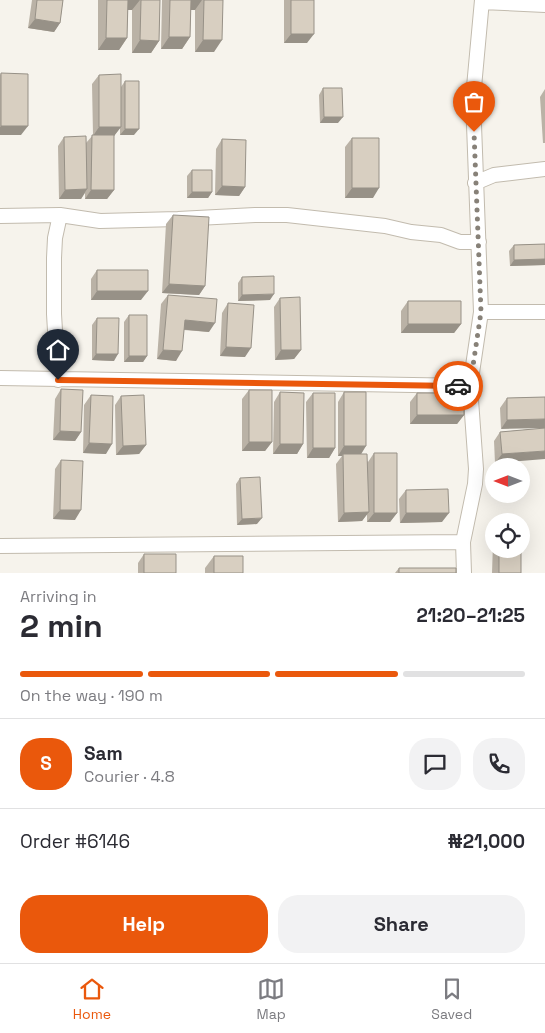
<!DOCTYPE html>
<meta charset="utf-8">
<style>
:root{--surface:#fff;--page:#f2f2f3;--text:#2b2b33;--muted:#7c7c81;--line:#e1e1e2;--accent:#ea580c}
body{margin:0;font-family:"Space Grotesk",sans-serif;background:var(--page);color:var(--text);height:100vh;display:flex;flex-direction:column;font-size:19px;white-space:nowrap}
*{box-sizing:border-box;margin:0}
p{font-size:16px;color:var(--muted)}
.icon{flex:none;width:28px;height:28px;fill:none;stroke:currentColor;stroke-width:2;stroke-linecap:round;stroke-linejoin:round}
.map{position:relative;height:573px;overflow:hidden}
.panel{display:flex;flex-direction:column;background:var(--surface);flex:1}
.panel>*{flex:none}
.needle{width:32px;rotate:270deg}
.controls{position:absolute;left:485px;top:458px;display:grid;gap:10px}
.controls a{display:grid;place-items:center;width:45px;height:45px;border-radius:50%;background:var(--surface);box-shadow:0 5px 20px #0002;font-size:25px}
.pin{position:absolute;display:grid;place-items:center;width:42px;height:42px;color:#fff;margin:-51px -21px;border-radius:50% 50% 50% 0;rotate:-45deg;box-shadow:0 0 5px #0007}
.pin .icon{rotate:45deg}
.courier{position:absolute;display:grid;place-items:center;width:50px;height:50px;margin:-25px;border:4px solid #ea580c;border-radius:50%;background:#fff;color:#222;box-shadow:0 1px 6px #0007}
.summary em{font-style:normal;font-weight:700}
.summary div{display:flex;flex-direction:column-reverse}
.summary{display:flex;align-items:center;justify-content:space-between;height:85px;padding:0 20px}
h1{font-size:32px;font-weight:700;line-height:38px}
.bar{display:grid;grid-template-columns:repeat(4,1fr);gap:8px 5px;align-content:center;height:60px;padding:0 20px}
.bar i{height:6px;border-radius:4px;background:var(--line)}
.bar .active{background:var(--accent)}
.bar p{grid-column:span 4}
.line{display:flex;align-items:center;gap:12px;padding:0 20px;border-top:1px solid var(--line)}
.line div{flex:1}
.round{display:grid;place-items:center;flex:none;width:52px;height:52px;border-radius:20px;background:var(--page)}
.action{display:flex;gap:10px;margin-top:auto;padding:10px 20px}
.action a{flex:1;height:58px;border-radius:20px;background:var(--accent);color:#fff;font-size:20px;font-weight:700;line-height:58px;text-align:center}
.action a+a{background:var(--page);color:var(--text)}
.tab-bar{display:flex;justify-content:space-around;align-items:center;height:70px;border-top:1px solid var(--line);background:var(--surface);font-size:14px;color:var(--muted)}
.tab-bar a{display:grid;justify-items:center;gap:2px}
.tab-bar .active{color:var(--accent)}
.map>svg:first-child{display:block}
</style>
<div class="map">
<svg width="545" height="573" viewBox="0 0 545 573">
<rect width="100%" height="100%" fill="#f6f3ec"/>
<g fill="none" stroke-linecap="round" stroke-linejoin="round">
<defs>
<path id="street" d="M482 2 545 5
M475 183 494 175 545 169
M0 216 60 215 100 221 178 219 255 215H287L385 226 411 232 441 235 460 242H479
M481 312H545
M0 378 470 386
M58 380 54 314V258L55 238 60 215
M0 546 463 542
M464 573 463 542 475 484 476 469 470 386 481 312 473 98 482 0"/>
</defs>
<use href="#street" stroke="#c2bbae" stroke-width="16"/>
<use href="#street" stroke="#fff" stroke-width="14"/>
</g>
<path fill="#bab2a6" d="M32 0H63L60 23 54 32 28 28Z
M98 0H160L159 41 151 53H132V10H128L127 38 119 50H98Z
M162 0H223L214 52H195V10H191L190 37 182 49H161Z
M284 0H314L307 43H284Z
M1 73 21 135H0V75Z
M99 75 121 87 125 81 134 135H120V128L114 136V190L107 199H85V193L81 199H59L58 146 64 137 86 143 93 135 92 84Z
M323 88 338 123H320L319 95Z
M545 89V143H543L540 97Z
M352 138 373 198H345V147Z
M222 139 245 187 239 196 215 195 216 149Z
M192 170 212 192 208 198H187V176Z
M173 215 205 286 199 295 162 293 166 224Z
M545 244V265L510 266 509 251 514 245Z
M97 270 141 300H91V279Z
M242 277 270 300 238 301V283Z
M168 295 209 332 184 330 176 361 157 359 161 304Z
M280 298 301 350 294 359 275 360 274 307Z
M408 301 461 324 454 333H401V311Z
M228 303 245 357 220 356 222 313Z
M129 315 147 356 143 362H124V322Z
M97 318 114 361 92 360V325Z
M61 389 81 432 75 441 53 440 55 399Z
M249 390 272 442 265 451H242V399Z
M280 392 303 444 297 454H273L274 402Z
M344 392 361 454 368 462 374 453 397 513 390 522H367V514L362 521 338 522 336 464 342 456H338V402Z
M313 393 335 448 329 458H307L306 402Z
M417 393 464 415 457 424H410V402Z
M91 395 106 454 83 453 84 405Z
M121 396 146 445 139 454 116 455 115 405Z
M545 397 501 429 500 408 507 398Z
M545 428 495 463 494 441 500 432Z
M61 460 75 520 53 519 55 469Z
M240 478 257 524 237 525 236 484Z
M406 490 442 522 400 523 399 499Z
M494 542V549H521V573H492L493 543Z
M144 554 176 573H138V563Z
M214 556 243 573H205V568Z
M399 568 456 573H395Z"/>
<path fill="#979187" d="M127 0H140L132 10H119Z
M189 0H202L195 10H183Z
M35 19 60 23 54 32 28 28Z
M291 34H314L307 43H284Z
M169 37H190L182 49H161Z
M106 38H127L119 50H98Z
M140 40 159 41 151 53H132Z
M203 40H222L214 52H195Z
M324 117H343L338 123H320Z
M1 126H28L21 135H0V127Z
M99 127H121L114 136H93Z
M125 129H139L134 135H120Z
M222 186 245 187 239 196 215 195Z
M352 188H379L373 198H345Z
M87 189 81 199H59L65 190Z
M91 190H114L107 199H85Z
M192 192H212L208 198H187Z
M545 259V265L510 266 514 260Z
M169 284 205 286 199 295 162 293Z
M97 291H148L141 300H91Z
M274 294 270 300 238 301 242 295Z
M185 320 215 323 209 332 178 329Z
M408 324H461L454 333H401Z
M226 347 251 348 245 357 220 356Z
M163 350 182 351 176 361 157 359Z
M281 350H301L294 359 275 360Z
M96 354H118L114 361 92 360Z
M129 356H147L143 362H124Z
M417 415H464L457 424H410Z
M545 419V428L501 429 507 420Z
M60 431 81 432 75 441 53 440Z
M249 442H272L265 451H242Z
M89 443 112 444 106 454 83 453Z
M280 444H303L297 454H273Z
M146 445 139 454 116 455 123 446Z
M344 446H366L360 456 343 454 342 456H338Z
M313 448H335L329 458H307Z
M545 451V459L495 463 502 454Z
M60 510H81L75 520 53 519Z
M369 512 362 521 338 522 344 513Z
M374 513H397L390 522H367Z
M406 513H449L442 522 400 523Z
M262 518 257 524 237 525 242 519Z"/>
<path fill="#d8cfc1" stroke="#979187" d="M37 0H63L60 23 35 19Z
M107 0H128L127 38H106Z
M141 0H160L159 41 140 40Z
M170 0H191L190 37H169Z
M204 0H223L222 40H203Z
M291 0H314V34H291Z
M1 73 28 74V126H1Z
M121 74V127H99V75Z
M125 81H139V129H125Z
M323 88H342L343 117H324Z
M92 135H114V190H91Z
M86 136 87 189 65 190 64 137Z
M352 138H379V188H352Z
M222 139 246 140 245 187 222 186Z
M192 170H212V192H192Z
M173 215 209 217 205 286 169 284Z
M545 244V259L514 260V245Z
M97 270H148V291H97Z
M274 276V294L242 295V277Z
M168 295 217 299 215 323 185 320 182 351 163 350Z
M300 297 301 350H281L280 298Z
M408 301H461V324H408Z
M228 303 254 305 251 348 226 347Z
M129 315H147V356H129Z
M97 318H119L118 354H96Z
M61 389 83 390 81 432 60 431Z
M249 390H272V442H249Z
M280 392 304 393 303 444H280Z
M344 392H366V446H344Z
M313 393H335V448H313Z
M417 393H464V415H417Z
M91 395 113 396 112 444 89 443Z
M144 395 146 445 123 446 121 396Z
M545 397V419L507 420V398Z
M545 428V451L502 454 500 432Z
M374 453H397V513H374Z
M343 454H367L369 512 344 513Z
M61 460 83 461 81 510H60Z
M260 477 262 518 242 519 240 478Z
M448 489 449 513H406V490Z
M499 549H521V573H499Z
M144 554H176V573H144Z
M214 556H243V573H214Z
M399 568H456V573H399Z"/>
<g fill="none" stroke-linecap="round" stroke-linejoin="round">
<path stroke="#878178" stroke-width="5" stroke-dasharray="0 9" d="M458 386H470L481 312 474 132"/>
<path stroke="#ea580c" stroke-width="6" d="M58 380 458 386"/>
</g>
</svg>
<div class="controls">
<a><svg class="needle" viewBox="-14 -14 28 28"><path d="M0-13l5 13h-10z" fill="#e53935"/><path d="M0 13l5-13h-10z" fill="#7c7c81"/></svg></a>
<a><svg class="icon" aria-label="locate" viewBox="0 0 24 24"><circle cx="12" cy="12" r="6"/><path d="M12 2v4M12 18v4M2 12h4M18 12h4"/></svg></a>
</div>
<div class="pin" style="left:474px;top:132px;background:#ea580c"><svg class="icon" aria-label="bag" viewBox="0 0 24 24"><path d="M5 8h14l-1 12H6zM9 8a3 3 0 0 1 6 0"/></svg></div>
<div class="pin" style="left:58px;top:380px;background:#1f2937"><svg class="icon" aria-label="home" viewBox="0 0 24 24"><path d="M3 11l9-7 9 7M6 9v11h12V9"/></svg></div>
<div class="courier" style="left:458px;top:386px"><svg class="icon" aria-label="car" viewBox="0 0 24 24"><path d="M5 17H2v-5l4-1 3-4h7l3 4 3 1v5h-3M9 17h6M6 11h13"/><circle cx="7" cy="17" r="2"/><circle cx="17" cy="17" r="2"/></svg></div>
</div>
<section class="panel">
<div class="summary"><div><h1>2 min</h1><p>Arriving in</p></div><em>21:20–21:25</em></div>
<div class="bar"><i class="active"></i><i class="active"></i><i class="active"></i><i></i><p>On the way · 190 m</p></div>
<div class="line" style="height:90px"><b class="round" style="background:var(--accent);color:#fff">S</b><div><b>Sam</b><p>Courier · 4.8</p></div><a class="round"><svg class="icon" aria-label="chat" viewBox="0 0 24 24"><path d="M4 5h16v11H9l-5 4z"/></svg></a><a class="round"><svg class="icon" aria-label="phone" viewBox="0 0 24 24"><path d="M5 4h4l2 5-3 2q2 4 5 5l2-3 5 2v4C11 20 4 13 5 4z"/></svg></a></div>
<div class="line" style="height:65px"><div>Order #6146</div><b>₦21,000</b></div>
<div class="action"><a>Help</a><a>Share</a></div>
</section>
<nav class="tab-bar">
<a class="active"><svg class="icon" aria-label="home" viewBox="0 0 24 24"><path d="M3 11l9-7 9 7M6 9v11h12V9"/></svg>Home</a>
<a><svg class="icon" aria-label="map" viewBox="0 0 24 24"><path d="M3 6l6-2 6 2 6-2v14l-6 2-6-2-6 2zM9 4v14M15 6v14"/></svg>Map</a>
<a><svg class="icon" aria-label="saved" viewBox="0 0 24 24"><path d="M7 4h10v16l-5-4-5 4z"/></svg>Saved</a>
</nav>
